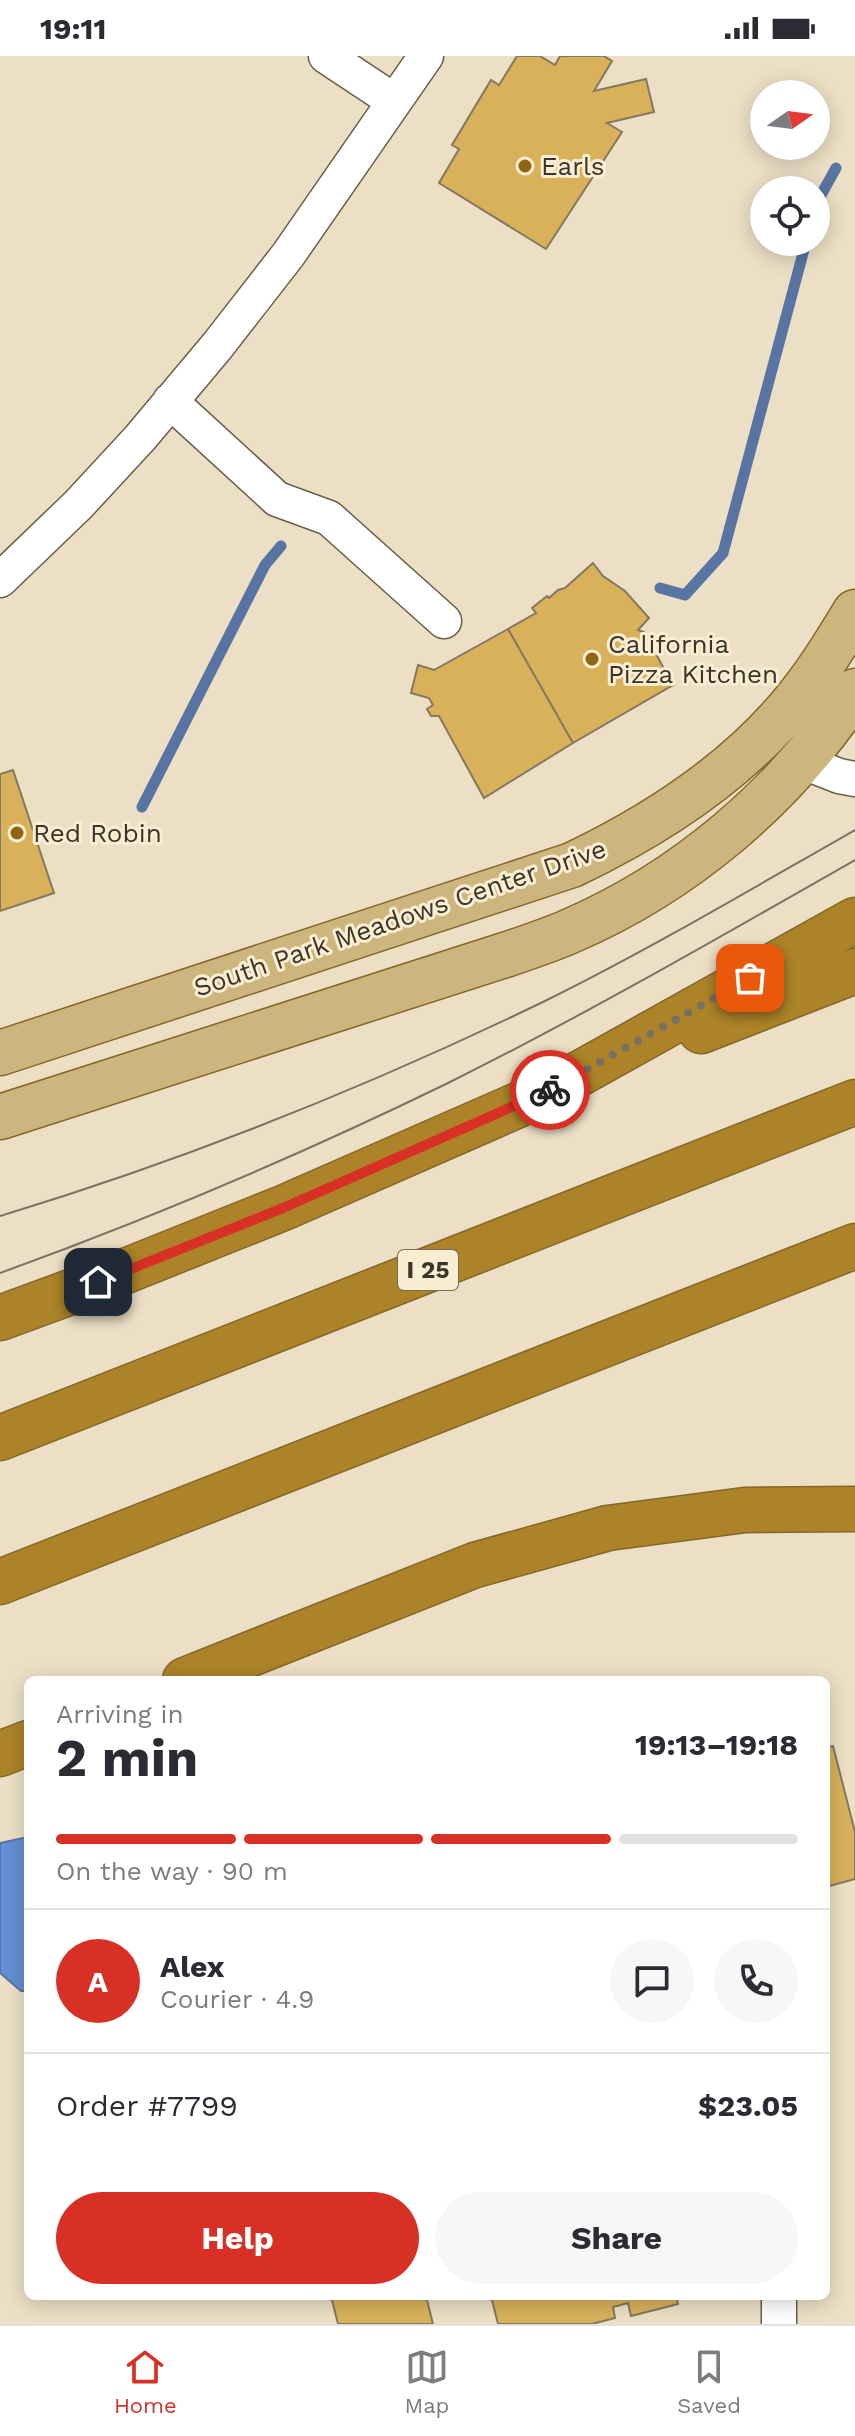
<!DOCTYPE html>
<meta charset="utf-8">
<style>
:root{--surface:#fff;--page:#f7f7f7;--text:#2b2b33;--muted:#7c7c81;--line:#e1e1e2;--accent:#d93025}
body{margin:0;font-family:"Work Sans",sans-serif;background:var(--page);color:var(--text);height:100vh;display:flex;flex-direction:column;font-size:30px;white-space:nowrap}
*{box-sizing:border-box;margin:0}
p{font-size:26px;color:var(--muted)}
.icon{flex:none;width:44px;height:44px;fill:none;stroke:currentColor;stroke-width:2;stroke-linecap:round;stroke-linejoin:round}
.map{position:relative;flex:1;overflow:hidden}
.sheet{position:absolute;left:24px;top:1620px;width:806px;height:624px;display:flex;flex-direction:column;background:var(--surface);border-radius:12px;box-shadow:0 4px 20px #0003}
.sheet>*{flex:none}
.needle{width:52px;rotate:76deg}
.tools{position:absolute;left:750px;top:24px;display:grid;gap:16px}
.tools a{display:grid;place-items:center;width:80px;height:80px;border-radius:50%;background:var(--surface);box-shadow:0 4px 20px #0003;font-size:40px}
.pin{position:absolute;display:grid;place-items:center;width:68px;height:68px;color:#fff;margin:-34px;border-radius:16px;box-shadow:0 4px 12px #0006}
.courier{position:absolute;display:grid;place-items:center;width:80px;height:80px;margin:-40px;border:6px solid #d93025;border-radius:50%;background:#fff;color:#222;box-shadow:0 2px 10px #0007}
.headline em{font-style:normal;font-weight:700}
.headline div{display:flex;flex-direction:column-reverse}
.headline{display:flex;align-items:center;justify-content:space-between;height:136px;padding:0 32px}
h1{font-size:52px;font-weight:700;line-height:60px}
.bar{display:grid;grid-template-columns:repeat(4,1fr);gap:12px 8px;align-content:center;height:96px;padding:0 32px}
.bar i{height:10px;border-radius:6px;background:var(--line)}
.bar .active{background:var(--accent)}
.bar p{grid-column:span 4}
.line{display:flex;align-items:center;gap:20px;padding:0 32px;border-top:2px solid var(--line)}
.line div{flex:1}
.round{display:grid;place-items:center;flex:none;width:84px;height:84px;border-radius:42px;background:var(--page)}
.cta{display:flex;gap:16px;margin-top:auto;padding:16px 32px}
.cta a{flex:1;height:92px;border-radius:48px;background:var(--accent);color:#fff;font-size:32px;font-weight:700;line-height:92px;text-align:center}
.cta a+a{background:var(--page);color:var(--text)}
.status{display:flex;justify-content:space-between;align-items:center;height:56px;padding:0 40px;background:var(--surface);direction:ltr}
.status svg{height:22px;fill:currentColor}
.dock{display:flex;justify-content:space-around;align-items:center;height:112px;border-top:2px solid var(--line);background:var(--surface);font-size:22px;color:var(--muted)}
.dock a{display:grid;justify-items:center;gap:4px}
.dock .active{color:var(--accent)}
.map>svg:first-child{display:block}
</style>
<div class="status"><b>19:11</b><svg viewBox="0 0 49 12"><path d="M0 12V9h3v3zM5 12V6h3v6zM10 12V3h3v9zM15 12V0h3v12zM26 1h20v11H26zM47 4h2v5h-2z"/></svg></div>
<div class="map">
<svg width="855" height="2268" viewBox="0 0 855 2268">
<rect width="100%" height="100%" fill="#ecdfc5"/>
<path fill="#658fd5" stroke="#5874a2" stroke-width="2" d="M28 1781V1935H21L0 1917V1787Z"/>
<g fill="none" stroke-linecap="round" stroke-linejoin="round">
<path stroke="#5874a2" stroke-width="11" d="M816 148 836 112
M660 532 685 539 723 497 806 186
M142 751 265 509 281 490"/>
</g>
<path fill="#d8b15a" stroke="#837860" stroke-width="2" d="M517 0H540L555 9 560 0H604L612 5 594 35 646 23 654 56 607 67 622 76 546 193 439 127 459 93 452 89 491 24 499 29Z
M593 507 603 520 625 535 649 562 638 574 644 576 673 629 573 687 508 573 536 557 532 552 547 540 549 542 558 534 565 532Z
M508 573 573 687 484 742 439 660H431L427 653 433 649 429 642 411 637 418 609 434 614Z
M13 714 54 837 0 855V718Z
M833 1690 855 1776V1823L826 1831V1692Z
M331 2240H426L433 2268H338Z
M491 2240H676L678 2248 631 2260 628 2247 613 2251 615 2262 592 2268H498Z"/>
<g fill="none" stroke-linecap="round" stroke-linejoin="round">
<defs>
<path id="minor" d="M326 0 394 45
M170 345 277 443 329 462 444 565
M0 524 78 449 140 382 218 289 288 199 426 0
M801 705 839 720 855 723
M779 2240V2268"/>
<path id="major" d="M0 997 572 809C652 771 731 720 789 652 814 623 835 589 855 556
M0 1061 505 899C526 892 547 885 568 876 685 826 785 740 855 635"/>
<path id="highway" d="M701 975 855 915
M0 1262 98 1226 283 1152 541 1039 855 864
M0 1382 855 1046
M0 1526 855 1190
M185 1624 475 1509 608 1472 745 1454 855 1453
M0 1698 28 1687"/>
</defs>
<use href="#minor" stroke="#695e47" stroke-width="37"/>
<use href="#major" stroke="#846829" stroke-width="47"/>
<use href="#highway" stroke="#846829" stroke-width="47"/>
<use href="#minor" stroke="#fff" stroke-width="34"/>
<use href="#major" stroke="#cdb57e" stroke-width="44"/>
<use href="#highway" stroke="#ac8328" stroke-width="44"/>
<path stroke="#7a7363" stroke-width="2" d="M0 1160C188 1103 370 1030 547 944 652 892 753 832 855 774
M0 1217C152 1162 300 1099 446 1028 585 959 720 881 855 804"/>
</g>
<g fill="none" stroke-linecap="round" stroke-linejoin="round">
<path stroke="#787061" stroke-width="8" stroke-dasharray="0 14.4" d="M550 1034 750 922"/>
<path stroke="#d93025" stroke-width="10" d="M98 1226 283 1152 550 1034"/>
</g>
<g fill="#926310" stroke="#f9edd2" stroke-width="3">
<circle cx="525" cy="110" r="8"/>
<circle cx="592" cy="603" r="8"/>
<circle cx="17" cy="777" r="8"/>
</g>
<g text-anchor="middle" stroke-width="6" stroke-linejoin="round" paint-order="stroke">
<rect fill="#f9edd2" stroke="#736c5d" stroke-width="2" x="398" y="1194" width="60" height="40" rx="6"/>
<g font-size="24" font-weight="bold" fill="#3a352b">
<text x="428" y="1222">I 25</text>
</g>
<g font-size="26" fill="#3a352b" stroke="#f9edd2" text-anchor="start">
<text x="541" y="119">Earls</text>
<text x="608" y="597">California<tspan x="608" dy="30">Pizza Kitchen</tspan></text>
<text x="33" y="786">Red Robin</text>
</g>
<g font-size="26" fill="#3a352b" stroke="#f9edd2">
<text transform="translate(400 862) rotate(-19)" y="9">South Park Meadows Center Drive</text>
</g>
</g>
</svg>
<div class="tools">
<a><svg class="needle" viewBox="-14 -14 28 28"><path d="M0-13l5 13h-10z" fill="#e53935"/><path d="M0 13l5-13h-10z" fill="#7c7c81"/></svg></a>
<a><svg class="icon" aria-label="locate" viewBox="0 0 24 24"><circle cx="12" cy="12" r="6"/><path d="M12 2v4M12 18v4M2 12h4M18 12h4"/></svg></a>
</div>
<div class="pin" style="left:750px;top:922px;background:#ea580c"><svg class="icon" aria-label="bag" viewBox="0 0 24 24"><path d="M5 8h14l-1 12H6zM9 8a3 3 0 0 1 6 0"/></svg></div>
<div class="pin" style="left:98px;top:1226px;background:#1f2937"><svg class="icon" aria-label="home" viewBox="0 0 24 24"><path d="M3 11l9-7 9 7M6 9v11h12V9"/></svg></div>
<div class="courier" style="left:550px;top:1034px"><svg class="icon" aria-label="bike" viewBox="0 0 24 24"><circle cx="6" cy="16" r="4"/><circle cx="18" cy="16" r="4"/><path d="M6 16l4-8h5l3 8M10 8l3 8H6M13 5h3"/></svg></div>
<section class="sheet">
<div class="headline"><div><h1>2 min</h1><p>Arriving in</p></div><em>19:13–19:18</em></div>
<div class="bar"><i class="active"></i><i class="active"></i><i class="active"></i><i></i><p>On the way · 90 m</p></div>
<div class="line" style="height:144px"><b class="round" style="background:var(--accent);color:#fff">A</b><div><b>Alex</b><p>Courier · 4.9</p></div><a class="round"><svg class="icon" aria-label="chat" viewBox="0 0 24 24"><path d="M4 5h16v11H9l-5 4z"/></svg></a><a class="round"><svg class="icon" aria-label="phone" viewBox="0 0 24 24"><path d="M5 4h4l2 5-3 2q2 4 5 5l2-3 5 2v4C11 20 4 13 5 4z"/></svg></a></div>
<div class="line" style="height:104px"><div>Order #7799</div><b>$23.05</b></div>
<div class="cta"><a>Help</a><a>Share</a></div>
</section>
</div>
<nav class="dock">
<a class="active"><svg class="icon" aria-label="home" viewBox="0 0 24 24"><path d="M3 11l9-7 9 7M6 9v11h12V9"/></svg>Home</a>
<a><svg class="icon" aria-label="map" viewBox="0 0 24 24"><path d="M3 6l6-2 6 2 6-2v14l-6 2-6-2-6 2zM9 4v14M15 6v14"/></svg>Map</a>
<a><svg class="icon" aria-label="saved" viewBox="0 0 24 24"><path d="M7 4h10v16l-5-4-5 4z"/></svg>Saved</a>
</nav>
